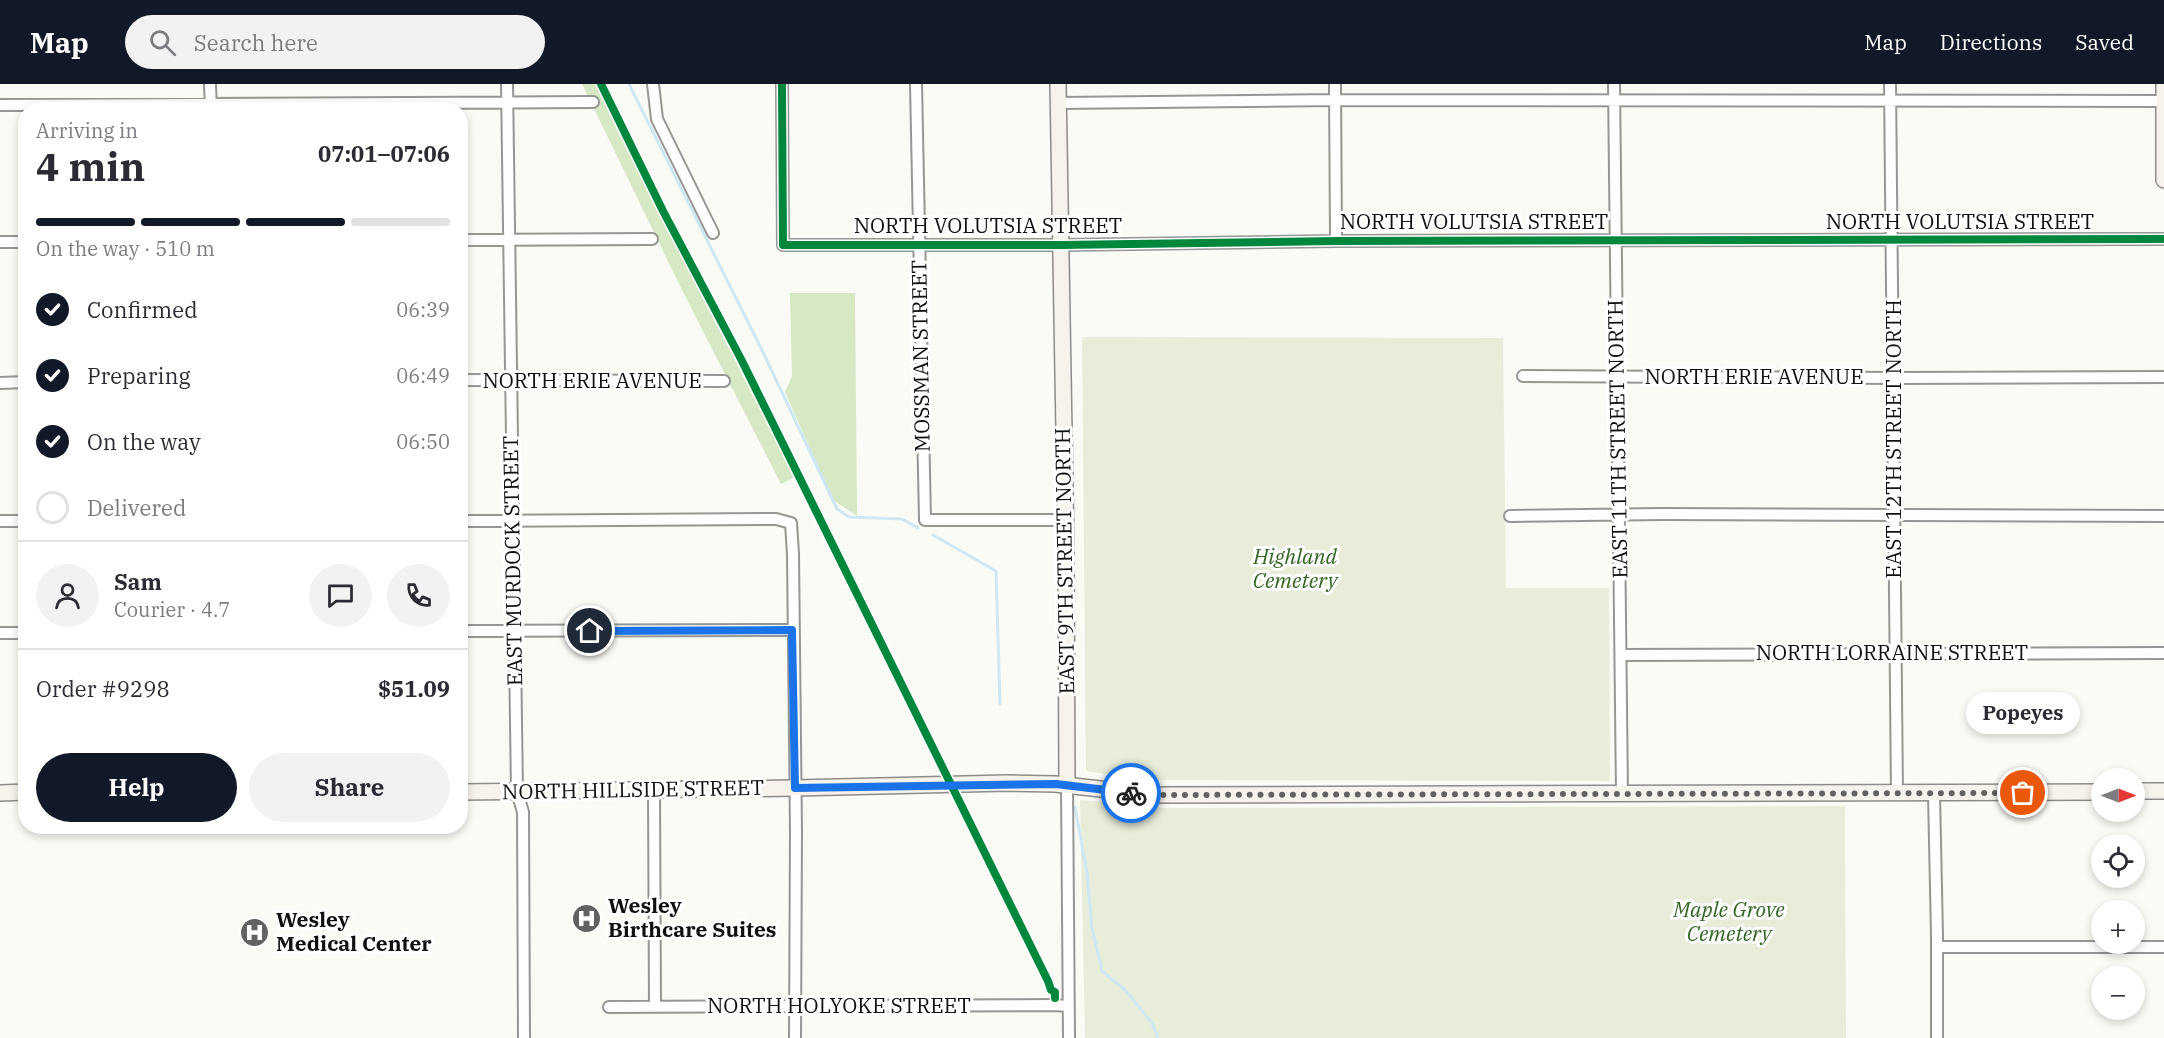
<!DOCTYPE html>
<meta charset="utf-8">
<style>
:root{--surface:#fff;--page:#f2f2f3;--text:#2b2b33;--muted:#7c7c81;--line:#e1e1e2;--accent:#111827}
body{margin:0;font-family:"IBM Plex Serif",serif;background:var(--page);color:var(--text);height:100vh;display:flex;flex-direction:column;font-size:22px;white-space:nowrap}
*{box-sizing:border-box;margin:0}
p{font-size:20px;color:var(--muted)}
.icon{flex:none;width:33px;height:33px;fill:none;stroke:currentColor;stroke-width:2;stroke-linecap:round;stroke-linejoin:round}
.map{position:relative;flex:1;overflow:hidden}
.sheet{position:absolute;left:18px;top:18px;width:450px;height:732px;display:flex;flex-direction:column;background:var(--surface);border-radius:24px;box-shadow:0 3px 9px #0003}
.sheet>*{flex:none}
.needle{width:39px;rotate:90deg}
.tools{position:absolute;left:2091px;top:684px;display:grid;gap:12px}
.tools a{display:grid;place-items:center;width:54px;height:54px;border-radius:50%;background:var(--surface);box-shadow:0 3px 9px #0003;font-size:30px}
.pin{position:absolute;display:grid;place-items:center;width:51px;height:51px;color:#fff;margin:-26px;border:3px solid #fff;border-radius:50%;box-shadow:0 2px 6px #0007}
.courier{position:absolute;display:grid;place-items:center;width:60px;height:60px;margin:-30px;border:4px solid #1a73e8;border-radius:50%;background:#fff;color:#222;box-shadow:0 2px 8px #0007}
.bubble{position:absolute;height:42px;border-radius:21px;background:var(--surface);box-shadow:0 3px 9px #0003;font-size:20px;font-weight:800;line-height:42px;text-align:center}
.summary em{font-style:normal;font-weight:800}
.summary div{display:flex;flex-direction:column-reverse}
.summary{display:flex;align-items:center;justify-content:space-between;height:102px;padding:0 18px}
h1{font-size:39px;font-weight:800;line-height:45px}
.bar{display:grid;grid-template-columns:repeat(4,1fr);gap:9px 6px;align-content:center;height:72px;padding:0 18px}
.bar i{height:8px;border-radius:4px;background:var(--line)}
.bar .current{background:var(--accent)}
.bar p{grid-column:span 4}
.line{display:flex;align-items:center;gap:15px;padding:0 18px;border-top:2px solid var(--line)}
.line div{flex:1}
.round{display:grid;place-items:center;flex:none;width:63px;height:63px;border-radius:32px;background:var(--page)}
ol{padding:0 18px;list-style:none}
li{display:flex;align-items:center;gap:18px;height:66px}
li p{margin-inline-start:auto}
li .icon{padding:6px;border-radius:50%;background:var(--accent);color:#fff;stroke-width:4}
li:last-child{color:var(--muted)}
li i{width:33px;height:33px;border:3px solid var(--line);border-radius:50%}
.primary-button{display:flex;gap:12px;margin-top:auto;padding:12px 18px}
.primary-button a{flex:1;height:69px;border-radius:36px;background:var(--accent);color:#fff;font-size:24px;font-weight:800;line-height:69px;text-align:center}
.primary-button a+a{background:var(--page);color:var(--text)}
header{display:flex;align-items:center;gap:36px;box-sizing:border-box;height:84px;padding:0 30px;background:var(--accent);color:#fff}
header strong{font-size:28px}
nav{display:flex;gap:33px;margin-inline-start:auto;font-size:21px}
.search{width:420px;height:54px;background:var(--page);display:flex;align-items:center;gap:15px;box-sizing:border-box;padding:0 21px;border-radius:33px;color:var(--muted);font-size:22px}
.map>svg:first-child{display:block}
</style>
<header>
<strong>Map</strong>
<div class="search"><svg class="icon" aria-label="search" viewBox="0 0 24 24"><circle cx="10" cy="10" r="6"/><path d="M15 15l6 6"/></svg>Search here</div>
<nav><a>Map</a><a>Directions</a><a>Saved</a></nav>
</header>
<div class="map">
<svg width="2164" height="954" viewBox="0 0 2164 954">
<rect width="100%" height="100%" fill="#fbfbf6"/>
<path fill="#d7e8c5" d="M582 0H599L704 216 795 393 781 400 680 202Z
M790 209H855L857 432 833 416 785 308 792 292Z"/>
<path fill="#e8edda" d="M1082 253 1503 254 1506 504H1609L1610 697 1144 696 1086 687Z
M1080 716 1166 724 1845 722 1846 954H1085Z"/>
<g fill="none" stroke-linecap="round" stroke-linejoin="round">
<path stroke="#cde7f5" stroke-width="3" d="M629 0 761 264 837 425 849 433 902 435 918 444
M933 451 996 487 1000 620
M1075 723 1087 789 1092 844 1102 887 1126 907 1152 939 1158 954"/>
<defs>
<path id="street" d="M210 0 211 26
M507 0 517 708 523 728 524 954
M653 0 657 35 713 149
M782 0 783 161H1061L1336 157 2164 155
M916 0 925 436H1065
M1335 0 1336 157
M1614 0 1622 711
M1890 0 1897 710
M1059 19 1335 16 2164 17
M0 21 593 18
M460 156 652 155
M0 158H26
M1523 292 1894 294 2164 293
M460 296 724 297
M0 299 26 298
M1510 432 1663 430 2164 432
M0 437H26
M460 437 776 435 791 439 793 470 796 748 795 954
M460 547 792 546
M0 549H26
M1621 571 2164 569
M1067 701 1069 954
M654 706 655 922
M1934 710 1937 852V954
M1937 863H2164
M609 923 1054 921 1068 922"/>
<path id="secondary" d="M1058 0 1066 464 1067 701
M2164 0V96
M2134 707H2164
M460 708 795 704 1007 699 1055 700 1155 711 2102 708
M0 709 26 708"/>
</defs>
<use href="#street" stroke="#969694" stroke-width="14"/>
<use href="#secondary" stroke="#8c8c8a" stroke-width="18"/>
<use href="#street" stroke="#fefefe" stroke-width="10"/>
<use href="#secondary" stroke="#f5f3eb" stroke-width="15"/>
<defs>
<path id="cycleway" d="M601 0 663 127 741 275 1048 897 1051 906 1055 908V914
M782 0 783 161H1061L1336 157 2164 155"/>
</defs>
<use href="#cycleway" stroke="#fff" stroke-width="11"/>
<use href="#cycleway" stroke="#00873e" stroke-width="8"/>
</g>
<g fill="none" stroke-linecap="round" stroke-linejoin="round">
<path stroke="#626260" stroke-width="6" stroke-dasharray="0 10.8" d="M1131 709 1155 711 2023 709"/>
<path stroke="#1a73e8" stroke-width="8" d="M590 547 792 546 795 704 1056 700 1131 709"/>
</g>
<defs>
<symbol id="hospital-disc" viewBox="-11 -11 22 22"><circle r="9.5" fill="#626260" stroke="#fff"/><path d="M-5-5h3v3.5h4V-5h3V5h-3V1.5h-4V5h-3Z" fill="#fff"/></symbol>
</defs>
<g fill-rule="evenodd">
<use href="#hospital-disc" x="570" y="818" width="33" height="33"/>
<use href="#hospital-disc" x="238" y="832" width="33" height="33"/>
</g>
<g text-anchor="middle" stroke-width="6" stroke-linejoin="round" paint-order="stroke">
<g font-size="21" fill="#101010" stroke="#fff">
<text x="1474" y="145">NORTH VOLUTSIA STREET</text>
<text x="1960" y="145">NORTH VOLUTSIA STREET</text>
<text x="988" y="149">NORTH VOLUTSIA STREET</text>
<text transform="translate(921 272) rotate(-91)" y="7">MOSSMAN STREET</text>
<text x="1754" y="300">NORTH ERIE AVENUE</text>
<text x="592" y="304">NORTH ERIE AVENUE</text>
<text transform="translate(1618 355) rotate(-91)" y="7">EAST 11TH STREET NORTH</text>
<text transform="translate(1894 355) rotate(-90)" y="7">EAST 12TH STREET NORTH</text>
<text transform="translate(513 477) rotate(-91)" y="7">EAST MURDOCK STREET</text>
<text transform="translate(1065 477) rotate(-91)" y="7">EAST 9TH STREET NORTH</text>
<text x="1892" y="576">NORTH LORRAINE STREET</text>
<text transform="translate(633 706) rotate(-1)" y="7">NORTH HILLSIDE STREET</text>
<text x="839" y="929">NORTH HOLYOKE STREET</text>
</g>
<g font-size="21" font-style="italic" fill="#326522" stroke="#fff">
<text x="1295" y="480">Highland<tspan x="1295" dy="24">Cemetery</tspan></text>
<text x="1729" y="833">Maple Grove<tspan x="1729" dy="24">Cemetery</tspan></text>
</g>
<g font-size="21" font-weight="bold" fill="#101010" stroke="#fff" text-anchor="start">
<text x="608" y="829">Wesley<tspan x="608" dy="24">Birthcare Suites</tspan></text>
<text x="276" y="843">Wesley<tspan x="276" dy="24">Medical Center</tspan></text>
</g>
</g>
</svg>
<div class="tools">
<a><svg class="needle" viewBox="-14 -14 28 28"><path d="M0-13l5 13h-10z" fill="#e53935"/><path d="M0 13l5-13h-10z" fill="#7c7c81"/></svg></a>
<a><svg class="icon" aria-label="locate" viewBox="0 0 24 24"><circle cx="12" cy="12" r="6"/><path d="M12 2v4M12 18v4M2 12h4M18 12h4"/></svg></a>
<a>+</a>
<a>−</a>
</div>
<div class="pin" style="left:2023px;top:709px;background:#ea580c"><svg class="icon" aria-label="bag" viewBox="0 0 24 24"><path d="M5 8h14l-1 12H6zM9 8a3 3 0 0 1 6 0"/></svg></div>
<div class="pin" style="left:590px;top:547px;background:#1f2937"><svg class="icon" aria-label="home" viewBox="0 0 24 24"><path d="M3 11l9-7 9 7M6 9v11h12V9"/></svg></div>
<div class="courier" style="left:1131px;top:709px"><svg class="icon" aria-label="bike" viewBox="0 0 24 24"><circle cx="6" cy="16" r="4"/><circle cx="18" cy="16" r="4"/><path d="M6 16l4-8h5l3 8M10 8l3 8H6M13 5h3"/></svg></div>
<div class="bubble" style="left:1966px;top:608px;width:114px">Popeyes</div>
<section class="sheet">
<div class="summary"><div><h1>4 min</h1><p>Arriving in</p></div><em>07:01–07:06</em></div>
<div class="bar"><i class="current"></i><i class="current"></i><i class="current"></i><i></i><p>On the way · 510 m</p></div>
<ol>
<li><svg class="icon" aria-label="check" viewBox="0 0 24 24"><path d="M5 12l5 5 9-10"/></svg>Confirmed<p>06:39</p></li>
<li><svg class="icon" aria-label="check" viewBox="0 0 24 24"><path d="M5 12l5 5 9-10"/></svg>Preparing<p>06:49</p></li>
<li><svg class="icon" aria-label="check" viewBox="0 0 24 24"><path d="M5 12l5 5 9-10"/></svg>On the way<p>06:50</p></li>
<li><i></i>Delivered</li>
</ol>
<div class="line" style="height:108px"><a class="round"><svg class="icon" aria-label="person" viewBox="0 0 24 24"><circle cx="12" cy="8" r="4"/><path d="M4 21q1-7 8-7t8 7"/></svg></a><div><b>Sam</b><p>Courier · 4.7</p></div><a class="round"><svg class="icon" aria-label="chat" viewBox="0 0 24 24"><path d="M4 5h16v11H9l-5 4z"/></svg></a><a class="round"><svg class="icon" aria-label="phone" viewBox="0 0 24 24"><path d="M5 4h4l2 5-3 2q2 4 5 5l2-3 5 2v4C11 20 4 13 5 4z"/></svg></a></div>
<div class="line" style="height:78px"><div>Order #9298</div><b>$51.09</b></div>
<div class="primary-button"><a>Help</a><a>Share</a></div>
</section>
</div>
